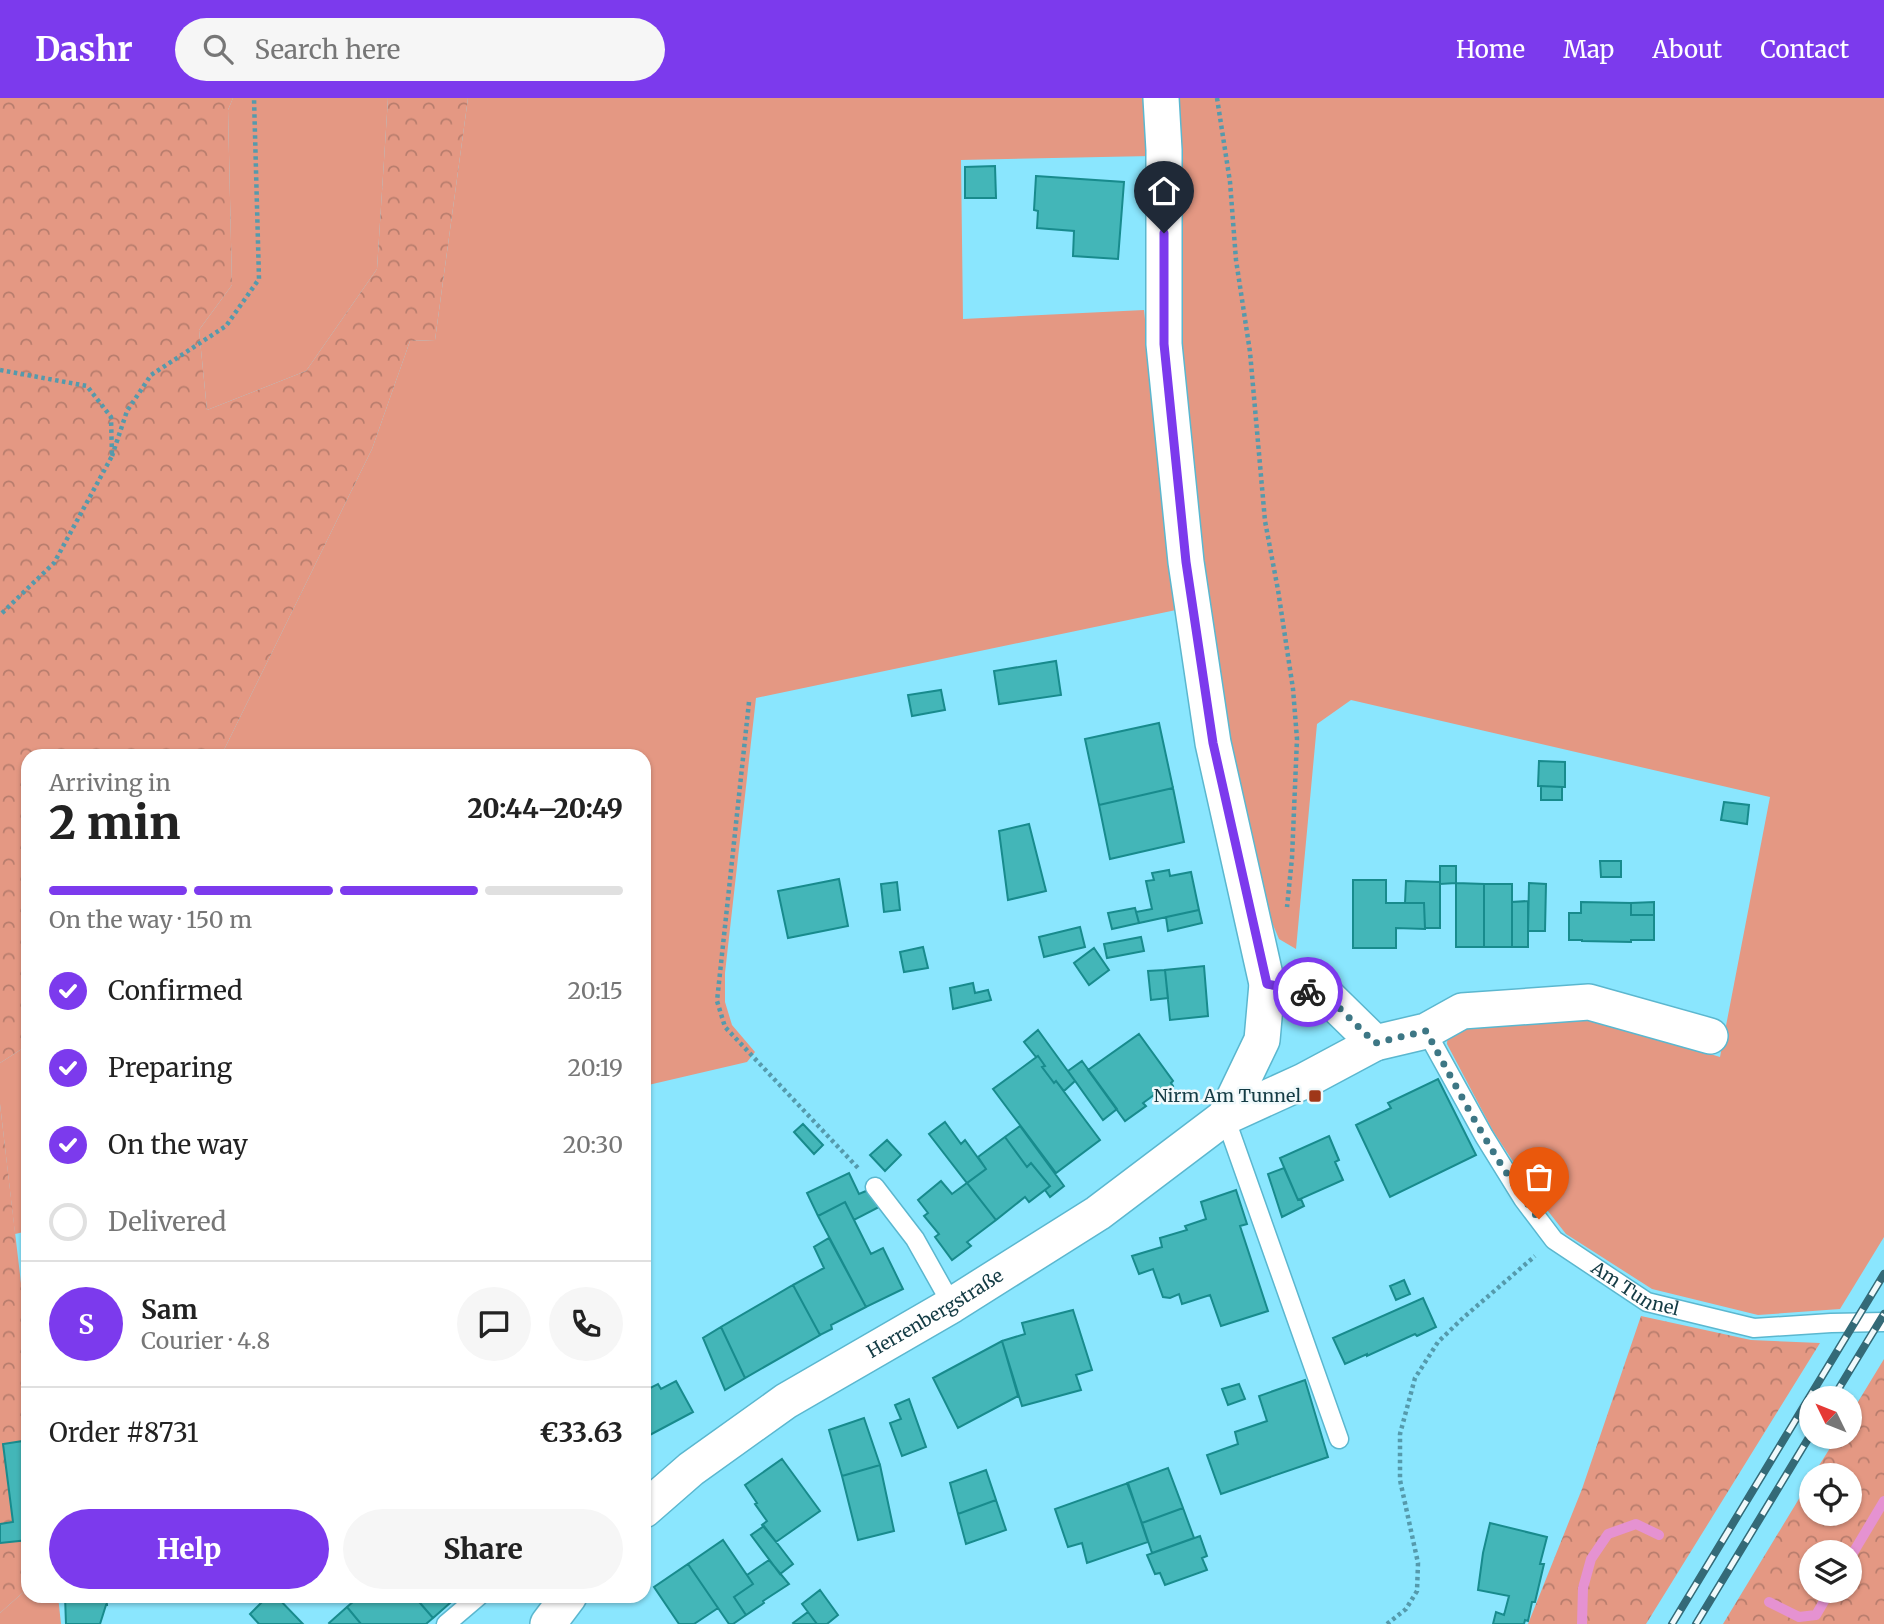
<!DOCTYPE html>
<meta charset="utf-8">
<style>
:root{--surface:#fff;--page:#f6f6f6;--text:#222;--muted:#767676;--line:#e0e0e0;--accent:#7c3aed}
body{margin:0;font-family:Merriweather,serif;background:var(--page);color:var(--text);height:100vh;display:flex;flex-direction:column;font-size:26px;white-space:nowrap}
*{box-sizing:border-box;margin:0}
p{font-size:23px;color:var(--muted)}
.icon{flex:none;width:38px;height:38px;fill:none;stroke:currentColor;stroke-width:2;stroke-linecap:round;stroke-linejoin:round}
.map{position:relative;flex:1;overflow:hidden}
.sheet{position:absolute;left:21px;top:651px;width:630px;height:854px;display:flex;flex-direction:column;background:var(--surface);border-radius:21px;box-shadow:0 2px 5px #0004}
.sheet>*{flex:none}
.needle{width:46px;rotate:313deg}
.controls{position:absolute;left:1799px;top:1288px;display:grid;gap:14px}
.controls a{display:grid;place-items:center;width:63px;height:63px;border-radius:50%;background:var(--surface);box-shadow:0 2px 5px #0004;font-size:35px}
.pin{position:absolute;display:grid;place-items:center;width:60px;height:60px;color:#fff;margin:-72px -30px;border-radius:50% 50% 50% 0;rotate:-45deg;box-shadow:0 0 7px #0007}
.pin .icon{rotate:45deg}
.courier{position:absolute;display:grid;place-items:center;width:70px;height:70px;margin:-35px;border:5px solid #7c3aed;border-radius:50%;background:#fff;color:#222;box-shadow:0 2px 9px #0007}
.head em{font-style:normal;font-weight:800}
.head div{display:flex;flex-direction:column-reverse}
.head{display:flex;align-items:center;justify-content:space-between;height:119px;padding:0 28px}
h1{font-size:46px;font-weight:800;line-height:52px}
.bar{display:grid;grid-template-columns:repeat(4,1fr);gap:10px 7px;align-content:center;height:84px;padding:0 28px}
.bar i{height:9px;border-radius:5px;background:var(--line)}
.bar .active{background:var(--accent)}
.bar p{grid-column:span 4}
.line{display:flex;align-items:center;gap:18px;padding:0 28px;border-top:2px solid var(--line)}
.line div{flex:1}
.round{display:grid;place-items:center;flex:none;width:74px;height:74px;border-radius:37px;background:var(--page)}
ol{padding:0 28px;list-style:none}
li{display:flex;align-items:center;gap:21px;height:77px}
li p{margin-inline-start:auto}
li .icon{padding:7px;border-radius:50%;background:var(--accent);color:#fff;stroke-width:4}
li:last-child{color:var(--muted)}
li i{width:38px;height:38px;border:4px solid var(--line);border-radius:50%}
.action{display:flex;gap:14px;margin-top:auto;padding:14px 28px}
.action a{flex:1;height:80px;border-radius:42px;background:var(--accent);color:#fff;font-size:28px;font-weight:800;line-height:80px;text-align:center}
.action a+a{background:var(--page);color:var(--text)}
header{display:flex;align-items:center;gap:42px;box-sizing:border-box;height:98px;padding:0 35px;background:var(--accent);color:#fff}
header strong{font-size:33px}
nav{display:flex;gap:38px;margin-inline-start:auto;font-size:24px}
.search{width:490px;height:63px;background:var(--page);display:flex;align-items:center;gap:18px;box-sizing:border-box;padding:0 24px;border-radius:38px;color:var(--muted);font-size:26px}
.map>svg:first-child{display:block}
</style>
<header>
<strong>Dashr</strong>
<div class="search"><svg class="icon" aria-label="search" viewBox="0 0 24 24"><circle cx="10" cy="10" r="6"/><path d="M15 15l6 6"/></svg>Search here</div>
<nav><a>Home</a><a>Map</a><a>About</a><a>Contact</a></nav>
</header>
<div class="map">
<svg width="1884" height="1526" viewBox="0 0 1884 1526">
<defs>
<pattern id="forest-crowns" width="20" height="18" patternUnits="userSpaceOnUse" patternTransform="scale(1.75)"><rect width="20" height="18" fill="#e49883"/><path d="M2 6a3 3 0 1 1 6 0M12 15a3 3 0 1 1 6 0" fill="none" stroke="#b87d6d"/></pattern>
</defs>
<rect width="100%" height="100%" fill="#8ae6fe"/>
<path fill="#e49883" d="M233 0H388L377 171 306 273 207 312 199 232 232 187 228 12Z
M468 0H1148L1151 58 961 62 963 221 1144 212 1176 512 756 600 725 875V904L732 927 755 954 747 964 644 988V658H221L372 351 410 243 435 242Z
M1175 0H1884V1139L1840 1211 1758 1217 1652 1191 1566 1136 1533 1094 1493 1033 1447 946 1448 931 1590 919 1720 959 1770 699 1351 602 1317 626 1296 851 1279 841 1262 801 1229 647 1203 467 1181 251Z
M28 947V1133L15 1136 0 1006V965Z
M28 1490V1498H58L61 1526H0V1515Z"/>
<path fill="url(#forest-crowns)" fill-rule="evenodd" d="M0 0H233L228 12 232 187 199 232 207 312 306 273 377 171 388 0H468L435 242 410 243 372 351 221 658H28V947L0 965Z
M0 1006 28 1245V1490L0 1515Z
M1641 1218 1751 1242 1820 1245 1646 1526H1528L1582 1391Z
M1884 1261V1526H1723L1811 1381V1416H1850V1377H1813L1837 1339H1850V1317ZM1850 1454V1493H1811V1454Z"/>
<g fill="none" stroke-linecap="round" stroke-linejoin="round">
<path stroke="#e592d1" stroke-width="10" d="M1850 1460 1884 1403
M1769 1504 1799 1519 1816 1517 1830 1493
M1582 1526 1583 1490 1591 1461 1608 1436 1636 1426 1659 1437"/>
</g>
<path fill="#43b6b8" stroke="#188b8d" stroke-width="2" d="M995 68 996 100H965V69Z
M1036 78 1124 84 1118 161 1073 158 1074 133 1037 130 1038 113 1034 112Z
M1056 563 1061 597 999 606 994 573Z
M941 592 945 612 912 618 908 597Z
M1159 625 1173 690 1099 707 1085 641Z
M1539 663 1565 664V689L1538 688Z
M1541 688 1562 689V702H1541Z
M1173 690 1184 744 1110 761 1099 707Z
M1724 704 1749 707 1747 726 1721 722Z
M1029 726 1046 793 1008 802 999 733Z
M1600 763H1621V779H1601Z
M1440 768H1456V785L1440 786Z
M1169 772 1170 778 1191 774 1199 812 1139 825 1136 814 1152 811 1146 783 1154 782 1152 775Z
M839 781 848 828 788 840 778 793Z
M1353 782H1386V805H1424L1425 831 1396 830V850H1353Z
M1406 783 1440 784V830H1425L1424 805H1405Z
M897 784 900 812 884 814 881 786Z
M1456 785 1484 786V849H1456Z
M1529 785 1546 786 1545 833H1528Z
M1484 786H1512V849H1484Z
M1528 803V849H1512V804Z
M1581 804 1631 805V817H1654V842H1631V844L1582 843V842H1569V815H1581Z
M1654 804V817H1631V805Z
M1135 810 1139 825 1112 831 1108 815Z
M1199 812 1202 825 1168 833 1166 819Z
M1080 829 1085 849 1044 859 1039 839Z
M1141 839 1144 853 1107 860 1104 846Z
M923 849 928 870 904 874 900 854Z
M1094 850 1109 872 1089 887 1074 865Z
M1204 868 1208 918 1170 922 1165 872Z
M1165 872 1168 900 1151 902 1148 873Z
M973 885 975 895 988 892 991 902 953 911 950 890Z
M1038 932 1075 983 1064 993 1056 983 1054 985 1042 969 1045 968 1038 958 1036 959 1024 944Z
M1139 936 1173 983 1171 985 1173 988 1156 1000 1154 997 1143 1005 1146 1008 1125 1023 1088 972Z
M1038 958 1045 968 1042 969 1054 985 1056 983 1100 1042 1056 1075 993 991Z
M1082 963 1117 1011 1103 1022 1068 973Z
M1438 981 1476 1057 1390 1099 1356 1027 1391 1010 1388 1005Z
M945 1024 961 1046 965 1042 986 1071 967 1085 929 1036Z
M803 1026 823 1047 814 1056 794 1034Z
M1020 1028 1064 1088 1050 1099 1045 1092 1050 1088 1031 1065 1027 1069 1005 1039Z
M1329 1038 1339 1062 1335 1064 1343 1082 1298 1102 1280 1060Z
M1005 1039 1027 1069 1031 1065 1050 1088 1029 1104 1025 1099 996 1122 967 1085 986 1071 978 1059Z
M887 1042 901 1057 885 1073 870 1057Z
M1284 1070 1298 1102 1301 1101 1304 1108 1282 1119 1268 1076Z
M849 1075 859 1096 866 1093 881 1108 854 1122 845 1104 818 1118 807 1095Z
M941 1083 952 1096 967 1085 996 1122 967 1144 971 1148 952 1162 935 1139 939 1136 924 1118 928 1115 918 1102Z
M1236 1092 1247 1126 1240 1128 1268 1213 1221 1228 1210 1197 1182 1206 1179 1196 1170 1200 1163 1199 1153 1171 1139 1176 1132 1158 1162 1149 1160 1140 1187 1132 1185 1128 1206 1121 1201 1104Z
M845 1104 871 1156 883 1150 903 1191 866 1209 818 1118Z
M829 1140 866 1209 831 1227 832 1231 820 1237 793 1187 824 1170 814 1149Z
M1404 1182 1410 1196 1396 1202 1390 1188Z
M793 1187 820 1237 745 1280 721 1229Z
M1423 1200 1436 1229 1417 1238 1415 1236 1367 1258V1256L1345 1266 1333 1240Z
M1073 1212 1092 1272 1076 1277 1081 1292 1022 1308 1002 1243 1025 1236 1022 1225Z
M721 1229 745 1280 725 1292 703 1240Z
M1002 1243 1018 1298 958 1330 933 1280Z
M1305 1282 1328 1359 1221 1396 1207 1357 1238 1346 1235 1334 1267 1323 1259 1298Z
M676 1283 693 1314 646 1339 644 1334V1293L658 1286 661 1291Z
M1239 1286 1245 1301 1228 1307 1222 1291Z
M909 1301 926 1349 902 1358 890 1325 901 1321 895 1307Z
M864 1320 880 1367 842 1378 829 1332Z
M23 1343 28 1385V1442L0 1445V1426L13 1424 3 1346Z
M782 1361 820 1413 776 1444 762 1427 767 1423 755 1406 757 1405 745 1387Z
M880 1367 894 1433 858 1442 842 1378Z
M1168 1370 1183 1410 1142 1425 1127 1385Z
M986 1372 996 1402 958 1416 950 1385Z
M1128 1385 1148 1444 1087 1465 1082 1445 1068 1449 1055 1411Z
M996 1402 1006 1432 966 1446 958 1416Z
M1183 1410 1194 1440 1152 1455 1142 1425Z
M1490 1425 1547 1439 1540 1466H1544L1535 1504H1532L1528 1523 1525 1522 1524 1526H1493L1496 1514 1504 1517 1509 1498 1478 1492 1483 1455Z
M764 1428 793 1466 780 1476 751 1437Z
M1200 1438 1207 1458 1202 1460 1207 1472 1165 1487 1160 1475 1155 1476 1147 1457Z
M723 1442 753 1486 734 1499 746 1517 733 1526H729L688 1466Z
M769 1462 789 1486 763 1503 764 1505 746 1517 734 1499 753 1486 747 1477Z
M688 1466 718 1510 694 1526H679L654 1489Z
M820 1492 838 1517 827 1526H817L802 1506Z
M65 1498H106L107 1507H106L100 1526H66Z
M268 1498H276L303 1526H259L250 1516Z
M360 1498H414L433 1520 426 1526H361L347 1509Z
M414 1498H458L433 1520Z
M347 1509 361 1526H330L329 1525Z
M808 1514 817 1526H794L793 1525Z"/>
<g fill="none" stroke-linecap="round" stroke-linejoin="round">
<defs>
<g id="lane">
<path id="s1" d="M1426 933 1484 1038 1523 1101 1554 1142 1647 1204 1754 1230 1831 1225 1884 1224"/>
<path d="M1225 1019 1339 1341"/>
<path d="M875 1089 915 1141 952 1207"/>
<path d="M446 1526 479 1498"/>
</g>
<g id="street">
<path d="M1161 0 1164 52V246L1186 464 1213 645 1267 886 1262 942 1225 1019"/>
<path d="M1375 945 1426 933 1462 913 1589 904 1710 938"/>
<path id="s2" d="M644 1412 691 1371 786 1303 952 1207 1098 1115 1225 1019 1304 983 1375 945 1327 898 1267 886"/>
<path d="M548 1526 569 1498"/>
</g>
</defs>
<use href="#lane" stroke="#5bb7cf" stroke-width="21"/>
<use href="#street" stroke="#5bb7cf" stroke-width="38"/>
<path stroke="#559aac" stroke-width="4.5" stroke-dasharray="3.5 3.5" stroke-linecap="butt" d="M1217 0 1230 84 1236 162 1250 254 1265 423 1278 492 1293 591 1297 641 1292 760 1287 809
M0 272 87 288 111 319 112 358 54 465 0 517
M112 358 127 313 151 277 226 228 259 181 254 0
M749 604 717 903 725 929 858 1070
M1387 1526 1406 1511 1417 1493 1418 1465 1400 1382V1336L1415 1280 1438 1244 1464 1219 1535 1158"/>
<use href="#lane" stroke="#fff" stroke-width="18"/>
<use href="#street" stroke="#fff" stroke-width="35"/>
<defs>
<path id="rail" d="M1833 1300 1884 1216
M1672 1526 1884 1176
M1696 1526 1811 1336"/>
</defs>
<use href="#rail" stroke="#346a77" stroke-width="8"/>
<use href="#rail" stroke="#f0f9fb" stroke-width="5" stroke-dasharray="16" stroke-linecap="butt"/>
</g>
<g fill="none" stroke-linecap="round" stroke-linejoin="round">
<path stroke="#3d7785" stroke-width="7" stroke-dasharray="0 12.6" d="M1308 894 1327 898 1375 945 1426 933C1461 997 1494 1063 1539 1121"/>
<path stroke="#7c3aed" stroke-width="9" d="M1164 135V246L1186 464 1213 645 1267 886 1308 894"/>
</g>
<rect fill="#9f3719" stroke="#f0f9fb" stroke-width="2.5" x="1308" y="991" width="14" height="14" rx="3.5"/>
<g text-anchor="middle" stroke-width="5" stroke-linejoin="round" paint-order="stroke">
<g font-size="18" fill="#133b44" stroke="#f0f9fb" text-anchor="end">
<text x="1301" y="1004">Nirm Am Tunnel</text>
</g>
<g font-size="18" fill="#133b44" stroke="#f0f9fb">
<text dy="6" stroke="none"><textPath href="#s1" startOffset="341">Am Tunnel</textPath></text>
<text dy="6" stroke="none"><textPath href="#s2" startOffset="352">Herrenbergstraße</textPath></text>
</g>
</g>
</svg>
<div class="controls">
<a><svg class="needle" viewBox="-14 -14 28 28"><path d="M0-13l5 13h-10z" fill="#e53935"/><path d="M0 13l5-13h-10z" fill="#767676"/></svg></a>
<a><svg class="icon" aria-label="locate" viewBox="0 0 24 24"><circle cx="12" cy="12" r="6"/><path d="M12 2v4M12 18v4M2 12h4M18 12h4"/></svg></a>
<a><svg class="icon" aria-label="layers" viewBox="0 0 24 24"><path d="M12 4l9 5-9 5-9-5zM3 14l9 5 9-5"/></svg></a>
</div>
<div class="pin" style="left:1539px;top:1121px;background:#ea580c"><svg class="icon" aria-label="bag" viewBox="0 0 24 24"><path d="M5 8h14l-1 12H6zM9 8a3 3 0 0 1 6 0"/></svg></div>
<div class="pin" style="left:1164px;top:135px;background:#1f2937"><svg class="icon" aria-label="home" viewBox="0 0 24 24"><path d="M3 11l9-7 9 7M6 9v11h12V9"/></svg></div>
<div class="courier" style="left:1308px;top:894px"><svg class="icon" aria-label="bike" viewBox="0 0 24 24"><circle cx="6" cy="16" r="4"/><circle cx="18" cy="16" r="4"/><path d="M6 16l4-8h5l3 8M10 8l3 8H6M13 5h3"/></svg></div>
<section class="sheet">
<div class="head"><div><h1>2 min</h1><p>Arriving in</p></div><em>20:44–20:49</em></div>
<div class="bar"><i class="active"></i><i class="active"></i><i class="active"></i><i></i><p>On the way · 150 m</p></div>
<ol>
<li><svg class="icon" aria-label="check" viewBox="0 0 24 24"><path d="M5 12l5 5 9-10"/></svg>Confirmed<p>20:15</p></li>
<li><svg class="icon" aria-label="check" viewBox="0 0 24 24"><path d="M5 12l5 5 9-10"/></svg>Preparing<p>20:19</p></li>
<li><svg class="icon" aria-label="check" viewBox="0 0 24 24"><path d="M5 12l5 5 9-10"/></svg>On the way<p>20:30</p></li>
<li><i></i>Delivered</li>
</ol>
<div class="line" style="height:126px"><b class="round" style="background:var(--accent);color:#fff">S</b><div><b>Sam</b><p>Courier · 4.8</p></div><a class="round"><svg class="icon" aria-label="chat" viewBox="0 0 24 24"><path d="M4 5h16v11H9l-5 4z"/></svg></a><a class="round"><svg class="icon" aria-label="phone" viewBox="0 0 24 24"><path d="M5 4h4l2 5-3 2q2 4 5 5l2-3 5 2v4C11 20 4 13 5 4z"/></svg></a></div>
<div class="line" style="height:91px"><div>Order #8731</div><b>€33.63</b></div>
<div class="action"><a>Help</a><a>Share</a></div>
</section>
</div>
